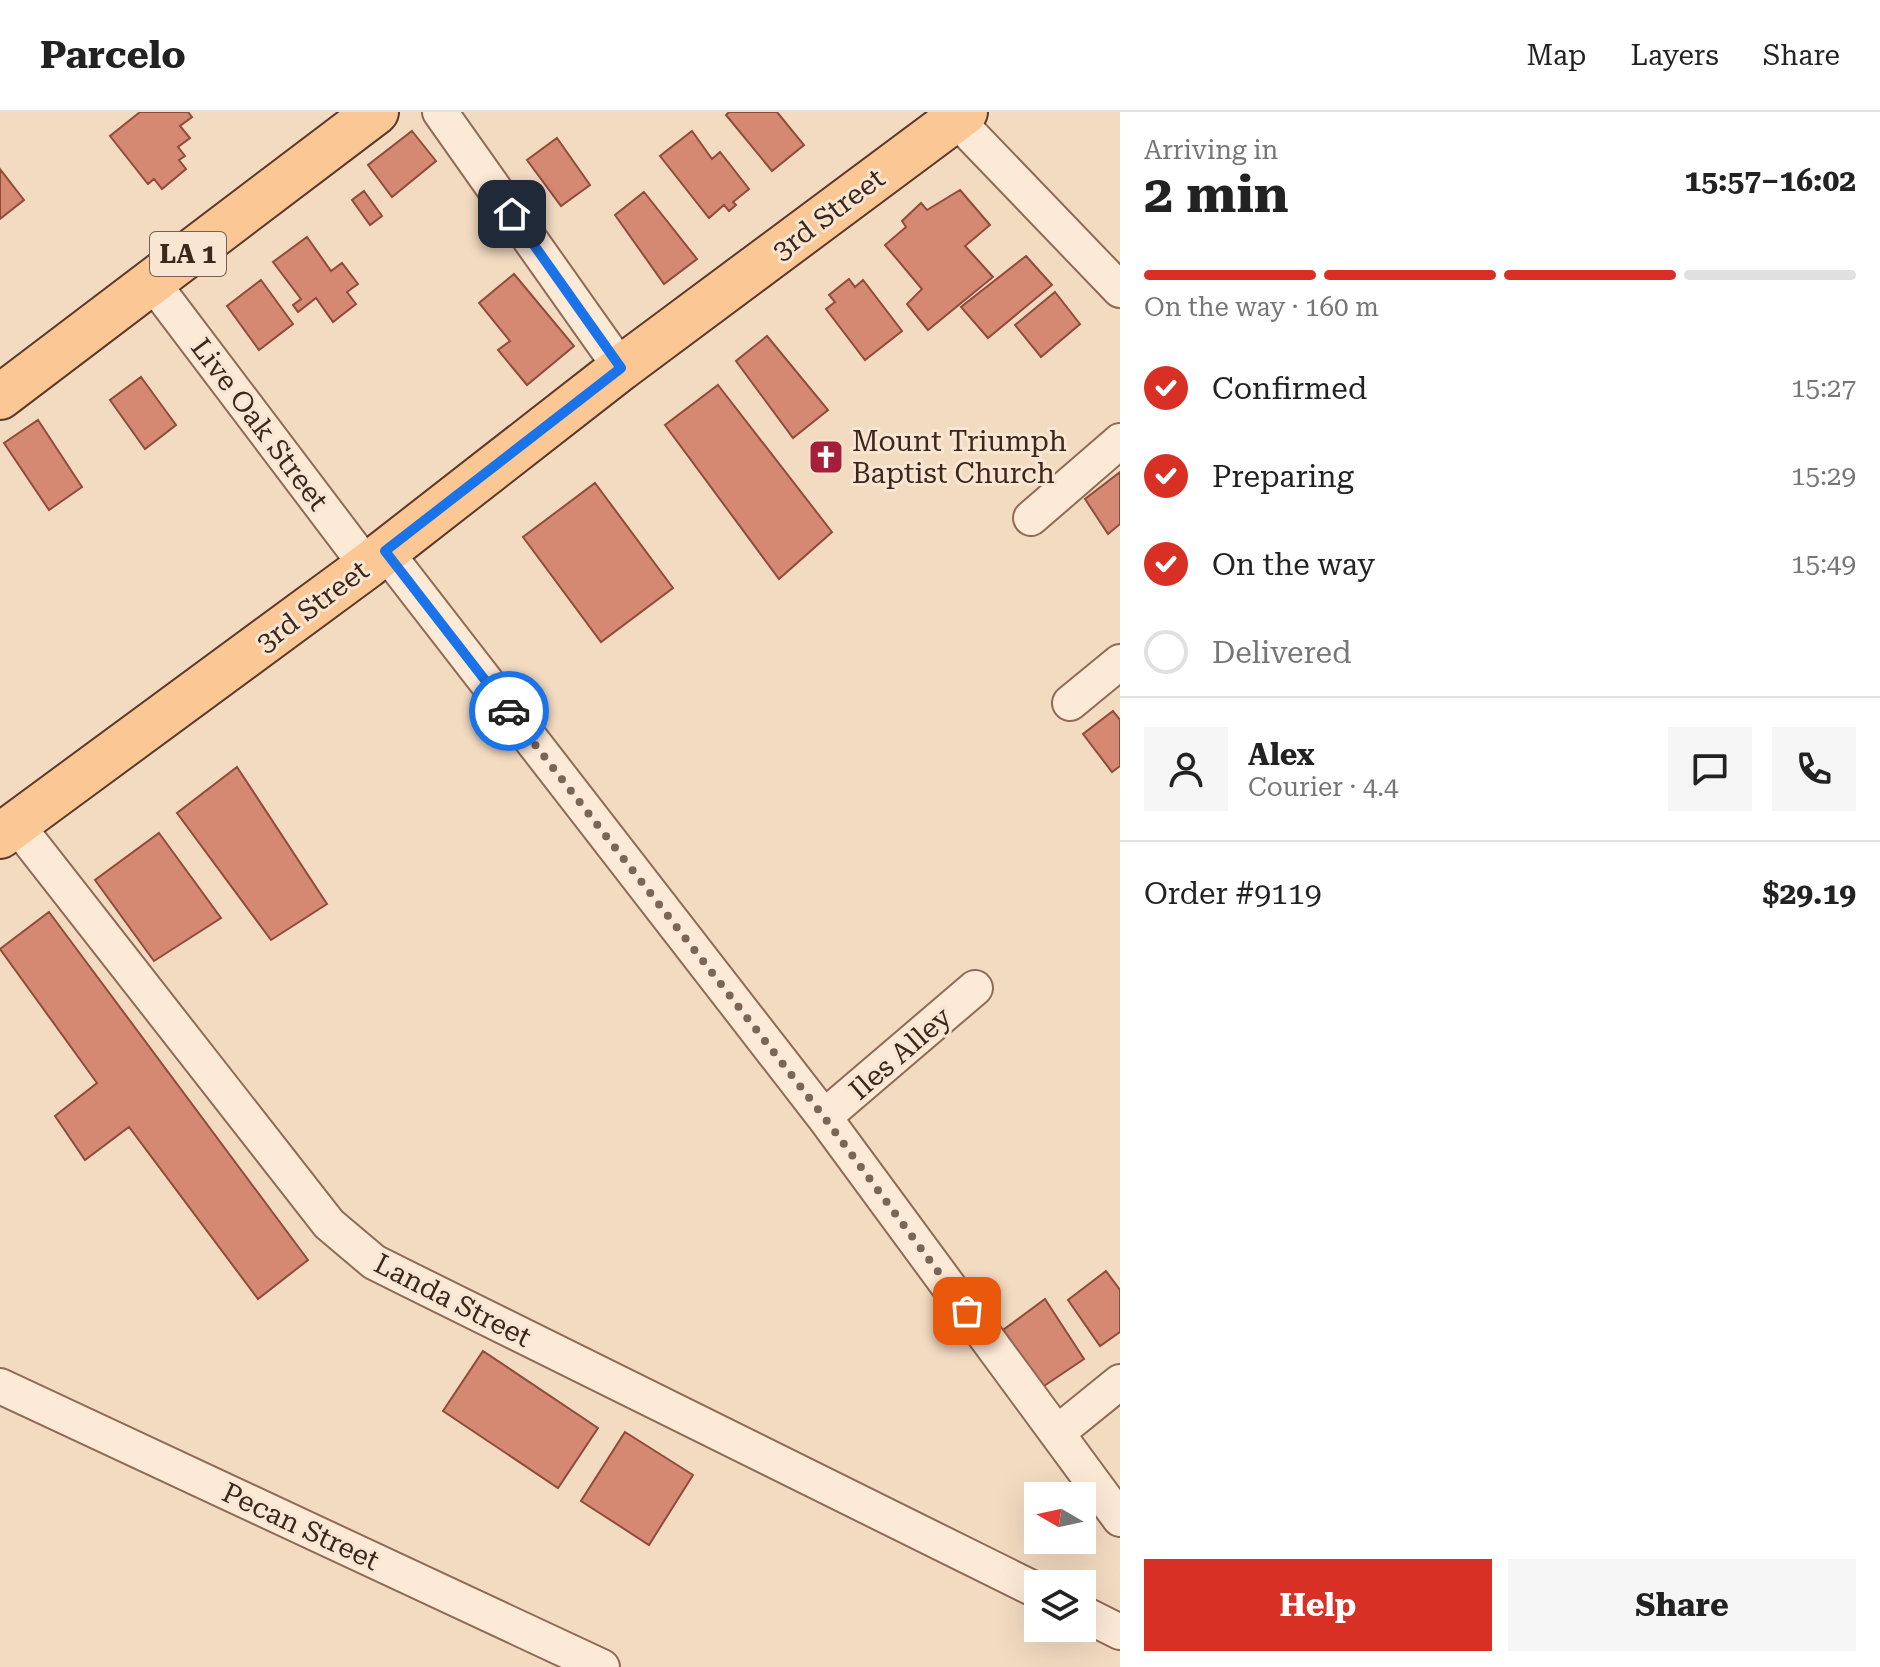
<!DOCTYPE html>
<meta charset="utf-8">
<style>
:root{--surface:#fff;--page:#f6f6f6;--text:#222;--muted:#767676;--line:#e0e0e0;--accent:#d93025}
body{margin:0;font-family:"Roboto Serif",serif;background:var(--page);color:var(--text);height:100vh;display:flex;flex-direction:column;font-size:30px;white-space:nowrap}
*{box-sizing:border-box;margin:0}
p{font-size:26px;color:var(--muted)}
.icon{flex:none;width:44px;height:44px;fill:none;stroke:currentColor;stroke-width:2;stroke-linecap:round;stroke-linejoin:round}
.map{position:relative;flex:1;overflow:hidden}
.sheet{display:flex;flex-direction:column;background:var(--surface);width:760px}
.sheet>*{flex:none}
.needle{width:52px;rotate:279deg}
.buttons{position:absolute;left:1024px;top:1370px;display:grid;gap:16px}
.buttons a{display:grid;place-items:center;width:72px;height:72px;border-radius:0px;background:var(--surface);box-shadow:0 8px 32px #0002;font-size:40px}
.pin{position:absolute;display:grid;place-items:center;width:68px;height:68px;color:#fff;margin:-34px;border-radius:16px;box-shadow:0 4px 12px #0006}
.courier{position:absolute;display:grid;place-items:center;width:80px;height:80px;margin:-40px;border:6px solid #1a73e8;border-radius:50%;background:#fff;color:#222;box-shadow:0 2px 10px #0007}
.summary em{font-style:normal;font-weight:700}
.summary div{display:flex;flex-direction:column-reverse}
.summary{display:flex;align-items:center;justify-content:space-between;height:136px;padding:0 24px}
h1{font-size:52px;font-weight:700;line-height:60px}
.bar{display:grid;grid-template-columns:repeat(4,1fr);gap:12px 8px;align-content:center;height:96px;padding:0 24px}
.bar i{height:10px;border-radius:6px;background:var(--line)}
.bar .active{background:var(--accent)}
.bar p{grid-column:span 4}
.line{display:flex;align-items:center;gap:20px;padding:0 24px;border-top:2px solid var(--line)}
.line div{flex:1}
.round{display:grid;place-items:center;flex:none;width:84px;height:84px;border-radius:0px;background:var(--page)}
ol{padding:0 24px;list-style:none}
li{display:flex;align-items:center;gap:24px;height:88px}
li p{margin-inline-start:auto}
li .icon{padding:8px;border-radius:50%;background:var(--accent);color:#fff;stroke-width:4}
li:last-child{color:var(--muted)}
li i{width:44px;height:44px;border:4px solid var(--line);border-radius:50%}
.button{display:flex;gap:16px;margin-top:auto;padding:16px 24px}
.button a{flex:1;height:92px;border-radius:0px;background:var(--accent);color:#fff;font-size:32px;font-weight:700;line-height:92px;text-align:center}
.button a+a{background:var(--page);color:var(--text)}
header{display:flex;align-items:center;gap:48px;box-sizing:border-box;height:112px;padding:0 40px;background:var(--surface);border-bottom:2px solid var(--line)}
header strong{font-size:38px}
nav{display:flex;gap:44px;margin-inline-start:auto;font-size:28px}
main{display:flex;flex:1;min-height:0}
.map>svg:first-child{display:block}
</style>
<header>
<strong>Parcelo</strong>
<nav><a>Map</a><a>Layers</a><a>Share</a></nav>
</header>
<main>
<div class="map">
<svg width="1120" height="1555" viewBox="0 0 1120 1555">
<rect width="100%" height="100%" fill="#f3dbc1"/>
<path fill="#d58973" stroke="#914b39" stroke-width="2" d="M140 0H188L192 5 180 14 190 26 178 35 185 44 179 48 186 57 162 77 154 67 148 72 110 24Z
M729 0H777L804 33 772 59 726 3Z
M412 19 436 49 392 85 368 53Z
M692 19 712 47 720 40 749 77 733 90 736 93 729 99 724 93 709 106 660 44Z
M557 26 590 73 561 94 527 48Z
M0 57 24 88 0 107Z
M960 78 990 113 965 134 993 165 928 218 907 192 922 177 885 133 906 115 902 109 921 91 927 98Z
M364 79 382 104 370 113 352 88Z
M644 80 697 147 664 172 615 103Z
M307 125 331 159 342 151 358 172 347 180 356 192 333 210 316 186 298 200 293 193 301 187 273 150Z
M1026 144 1052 173 988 226 961 195Z
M514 162 574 234 527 273 498 238 510 229 479 191Z
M849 167 855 175 863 168 902 219 865 248 826 197 835 190 829 183Z
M261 168 293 212 259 238 227 194Z
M1055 180 1080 212 1041 245 1015 213Z
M767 224 828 298 793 326 736 249Z
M141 265 176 313 145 337 110 288Z
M718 273 832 420 779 467 665 313Z
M38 308 82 375 49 398 4 331Z
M1120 360V412L1108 422 1085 387Z
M595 371 673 476 601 530 523 425Z
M1113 599 1120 608V654L1112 660 1083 622Z
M237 655 327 792 271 828 177 701Z
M159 721 221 806 154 849 95 768Z
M49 800 308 1148 258 1187 129 1015 85 1048 55 1004 97 971 0 837Z
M1106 1159 1120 1178V1220L1100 1234 1068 1188Z
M1045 1187 1084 1247 1044 1274 1003 1218Z
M483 1239 598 1316 558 1376 443 1299Z
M625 1320 693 1363 649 1433 581 1389Z"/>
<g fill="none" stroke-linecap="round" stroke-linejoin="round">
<defs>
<path id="street" d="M440 0 621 256
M949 0 1120 178
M152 170 367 454
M1031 406 1120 329
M385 439 824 1005 1120 1407
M1070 591 1120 550
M16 712 329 1112 374 1150 404 1165 1038 1479
M824 1005 975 876
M0 1274 602 1555
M1057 1321 1120 1270
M1082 1501 1120 1520"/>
<path id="primary" d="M0 285 376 0
M0 724 367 454 621 256 965 0"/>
</defs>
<use href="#street" stroke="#8f6a56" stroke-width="38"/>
<use href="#primary" stroke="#5c392b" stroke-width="48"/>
<use href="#street" stroke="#fce9d6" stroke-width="34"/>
<use href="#primary" stroke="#fac795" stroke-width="44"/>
</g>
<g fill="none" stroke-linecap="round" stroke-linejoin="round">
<path stroke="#7d6556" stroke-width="8" stroke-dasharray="0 14.4" d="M509 599 824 1005 967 1199"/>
<path stroke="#1a73e8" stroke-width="10" d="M509 599 385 439 621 256 512 102"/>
</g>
<defs>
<symbol id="church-square" viewBox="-11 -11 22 22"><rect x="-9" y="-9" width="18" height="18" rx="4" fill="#a51f3a" stroke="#f9e6d2"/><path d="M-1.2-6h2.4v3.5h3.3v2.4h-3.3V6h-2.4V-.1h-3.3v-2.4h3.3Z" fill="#fff"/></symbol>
</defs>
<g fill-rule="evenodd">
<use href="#church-square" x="806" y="325" width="40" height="40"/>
</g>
<g text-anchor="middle" stroke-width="6" stroke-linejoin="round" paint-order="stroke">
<rect fill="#f9e6d2" stroke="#756053" stroke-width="2" x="150" y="120" width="76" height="44" rx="6"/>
<g font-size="26" font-weight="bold" fill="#3d261c">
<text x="188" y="151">LA 1</text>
</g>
<g font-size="28" fill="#3d261c" stroke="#f9e6d2">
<text transform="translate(828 102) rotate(-37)" y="10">3rd Street</text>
<text transform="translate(260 312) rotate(53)" y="10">Live Oak Street</text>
<text transform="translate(312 494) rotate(-37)" y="10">3rd Street</text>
<text transform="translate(900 941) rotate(-41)" y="10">Iles Alley</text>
<text transform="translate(453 1188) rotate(27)" y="10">Landa Street</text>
<text transform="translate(301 1414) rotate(25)" y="10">Pecan Street</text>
</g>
<g font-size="28" fill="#3d261c" stroke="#f9e6d2" text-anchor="start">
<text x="852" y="339">Mount Triumph<tspan x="852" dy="32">Baptist Church</tspan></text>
</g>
</g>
</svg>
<div class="buttons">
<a><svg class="needle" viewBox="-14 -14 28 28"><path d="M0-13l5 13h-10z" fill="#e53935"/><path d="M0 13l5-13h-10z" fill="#767676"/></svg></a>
<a><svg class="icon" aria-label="layers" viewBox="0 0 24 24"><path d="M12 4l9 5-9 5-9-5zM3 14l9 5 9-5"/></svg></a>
</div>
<div class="pin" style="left:967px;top:1199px;background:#ea580c"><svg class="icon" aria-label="bag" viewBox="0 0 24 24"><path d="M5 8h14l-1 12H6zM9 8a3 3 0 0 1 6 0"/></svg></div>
<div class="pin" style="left:512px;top:102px;background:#1f2937"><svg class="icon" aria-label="home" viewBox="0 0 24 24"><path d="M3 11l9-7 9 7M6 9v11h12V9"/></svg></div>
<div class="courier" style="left:509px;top:599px"><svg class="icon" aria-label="car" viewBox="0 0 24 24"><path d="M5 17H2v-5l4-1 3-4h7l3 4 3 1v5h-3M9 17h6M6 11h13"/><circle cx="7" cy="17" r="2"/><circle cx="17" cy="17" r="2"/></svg></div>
</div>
<section class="sheet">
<div class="summary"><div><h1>2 min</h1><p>Arriving in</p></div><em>15:57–16:02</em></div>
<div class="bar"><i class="active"></i><i class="active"></i><i class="active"></i><i></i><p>On the way · 160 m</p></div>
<ol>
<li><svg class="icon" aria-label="check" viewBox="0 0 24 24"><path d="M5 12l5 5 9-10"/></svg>Confirmed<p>15:27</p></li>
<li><svg class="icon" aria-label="check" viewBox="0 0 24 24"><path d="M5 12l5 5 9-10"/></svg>Preparing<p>15:29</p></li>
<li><svg class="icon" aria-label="check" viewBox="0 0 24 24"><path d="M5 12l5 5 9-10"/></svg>On the way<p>15:49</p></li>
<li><i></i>Delivered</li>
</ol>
<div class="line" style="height:144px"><a class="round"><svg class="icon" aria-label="person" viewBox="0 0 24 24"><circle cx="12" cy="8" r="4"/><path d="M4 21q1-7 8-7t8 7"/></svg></a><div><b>Alex</b><p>Courier · 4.4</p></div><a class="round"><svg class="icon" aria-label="chat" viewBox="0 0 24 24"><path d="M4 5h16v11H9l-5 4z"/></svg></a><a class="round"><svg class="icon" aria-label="phone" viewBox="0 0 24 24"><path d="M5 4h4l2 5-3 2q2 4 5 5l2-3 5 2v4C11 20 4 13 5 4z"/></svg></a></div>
<div class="line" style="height:104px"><div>Order #9119</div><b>$29.19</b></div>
<div class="button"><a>Help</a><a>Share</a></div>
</section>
</main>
